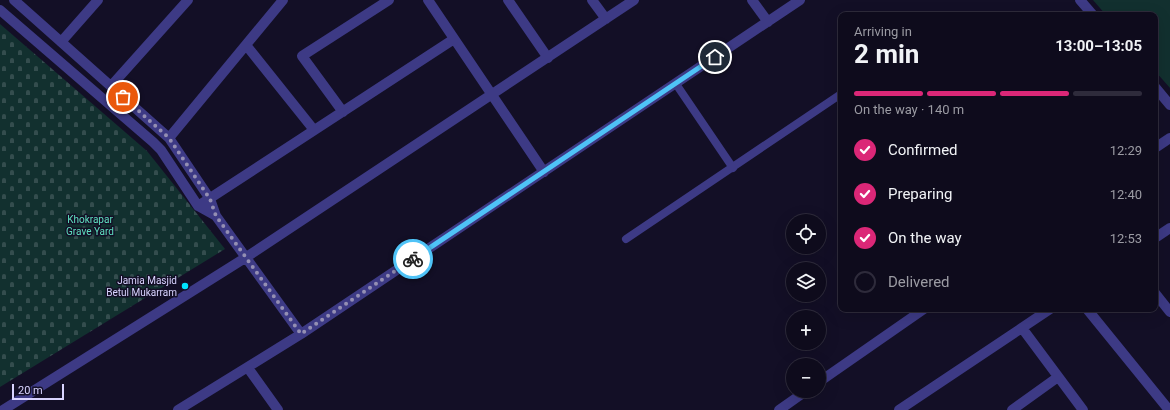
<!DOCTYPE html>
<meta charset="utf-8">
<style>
:root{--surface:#0e0b1c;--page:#171425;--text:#f1f3f6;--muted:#9b9ba3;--line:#2e2b3b;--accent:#db2777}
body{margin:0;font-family:Roboto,sans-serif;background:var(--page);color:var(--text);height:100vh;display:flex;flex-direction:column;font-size:15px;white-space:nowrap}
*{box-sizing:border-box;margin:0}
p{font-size:13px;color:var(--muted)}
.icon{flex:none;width:22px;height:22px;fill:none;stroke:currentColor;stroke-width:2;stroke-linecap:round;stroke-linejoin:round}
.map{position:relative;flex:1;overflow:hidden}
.details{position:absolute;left:838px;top:12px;width:320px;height:300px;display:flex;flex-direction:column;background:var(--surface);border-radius:8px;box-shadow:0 4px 16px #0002,0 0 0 1px var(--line)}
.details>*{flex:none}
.tools{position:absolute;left:786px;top:214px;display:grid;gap:8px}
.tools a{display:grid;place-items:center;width:40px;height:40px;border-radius:50%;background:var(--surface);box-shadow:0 4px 16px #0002,0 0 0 1px var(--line);font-size:20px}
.scale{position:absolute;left:12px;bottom:10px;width:52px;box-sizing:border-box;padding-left:4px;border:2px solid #d9d4ff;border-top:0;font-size:11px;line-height:14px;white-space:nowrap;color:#d9d4ff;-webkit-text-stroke:3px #130f26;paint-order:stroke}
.pin{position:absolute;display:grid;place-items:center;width:34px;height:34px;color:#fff;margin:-17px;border:2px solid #fff;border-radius:50%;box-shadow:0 1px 4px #0007}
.courier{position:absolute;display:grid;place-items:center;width:40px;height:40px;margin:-20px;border:3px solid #4fc3f7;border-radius:50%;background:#fff;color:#222;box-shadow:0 1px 5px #0007}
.head em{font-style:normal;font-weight:700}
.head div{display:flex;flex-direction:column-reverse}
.head{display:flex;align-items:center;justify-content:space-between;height:68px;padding:0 16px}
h1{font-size:26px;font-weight:700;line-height:30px}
.bar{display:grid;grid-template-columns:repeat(4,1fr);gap:6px 4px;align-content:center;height:48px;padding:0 16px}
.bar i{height:5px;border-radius:3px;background:var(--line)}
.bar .current{background:var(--accent)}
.bar p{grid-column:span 4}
ol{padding:0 16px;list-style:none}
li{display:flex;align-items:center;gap:12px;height:44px}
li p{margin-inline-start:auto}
li .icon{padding:4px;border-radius:50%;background:var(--accent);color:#fff;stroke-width:4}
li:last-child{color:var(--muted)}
li i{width:22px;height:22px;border:2px solid var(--line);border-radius:50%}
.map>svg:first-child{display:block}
</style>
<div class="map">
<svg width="1170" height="410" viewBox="0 0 1170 410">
<defs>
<pattern id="cemetery-stones" width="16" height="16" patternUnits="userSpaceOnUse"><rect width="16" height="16" fill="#12302f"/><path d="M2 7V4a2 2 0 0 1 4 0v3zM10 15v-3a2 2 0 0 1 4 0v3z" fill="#344d4e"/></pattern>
</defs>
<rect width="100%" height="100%" fill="#130f26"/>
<path fill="url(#cemetery-stones)" d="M0 24 147 151 225 249 0 387Z"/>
<path fill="#12302f" d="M1093 0H1170V88L1155 71V15H1106Z"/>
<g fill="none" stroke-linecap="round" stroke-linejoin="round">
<path stroke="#3d3a85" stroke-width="8" d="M676 84 733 168
M626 239 841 94"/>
<path stroke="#3d3a85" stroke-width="10" d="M14 0 169 138 210 199 216 216 301 334
M428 0 544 172
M508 0 548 58
M592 0 606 19
M752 0 768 22
M1080 0 1093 15
M0 10 153 142 161 150 198 206 216 216
M61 42 98 0
M246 45 314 130
M111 86 188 0
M1155 87 1170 105
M343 112 302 56 389 0
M169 138 283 0
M1155 148 1170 138
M198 206 454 39
M1155 238 1170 228
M1155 293 1170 312
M1087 309 1169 410
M1022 328 1083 410
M248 368 278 410
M819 382 924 309
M3 410 245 258 634 0
M178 410 301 334 800 0
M779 410 806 391
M899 410 1050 309
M1012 410 1058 377"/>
</g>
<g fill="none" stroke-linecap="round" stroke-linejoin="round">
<path stroke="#948fb3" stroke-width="4" stroke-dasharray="0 7.2" d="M123 97 169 138 210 199 216 216 301 334 413 259"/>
<path stroke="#4fc3f7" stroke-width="5" d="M413 259 715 57"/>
</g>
<circle fill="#00e5ff" stroke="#130f26" stroke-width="1.5" cx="185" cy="286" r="4"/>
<g text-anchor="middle" stroke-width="3" stroke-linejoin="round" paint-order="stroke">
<g font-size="10" fill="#5fe0c0" stroke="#130f26">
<text x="90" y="223">Khokrapar<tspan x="90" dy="12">Grave Yard</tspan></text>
</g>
<g font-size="10" fill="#d9d4ff" stroke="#130f26" text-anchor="end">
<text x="177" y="284">Jamia Masjid<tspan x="177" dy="12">Betul Mukarram</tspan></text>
</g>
</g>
</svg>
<div class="tools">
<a><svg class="icon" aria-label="locate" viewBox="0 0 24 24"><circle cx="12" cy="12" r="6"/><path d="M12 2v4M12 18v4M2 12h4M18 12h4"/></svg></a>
<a><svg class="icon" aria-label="layers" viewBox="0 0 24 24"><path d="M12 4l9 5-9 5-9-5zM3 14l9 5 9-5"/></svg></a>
<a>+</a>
<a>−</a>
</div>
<div class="scale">20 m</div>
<div class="pin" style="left:123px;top:97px;background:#ea580c"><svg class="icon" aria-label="bag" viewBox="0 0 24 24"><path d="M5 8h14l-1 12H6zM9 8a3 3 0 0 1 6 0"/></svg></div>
<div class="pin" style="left:715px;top:57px;background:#1f2937"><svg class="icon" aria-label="home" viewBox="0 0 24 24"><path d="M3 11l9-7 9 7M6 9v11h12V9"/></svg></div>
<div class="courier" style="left:413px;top:259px"><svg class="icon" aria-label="bike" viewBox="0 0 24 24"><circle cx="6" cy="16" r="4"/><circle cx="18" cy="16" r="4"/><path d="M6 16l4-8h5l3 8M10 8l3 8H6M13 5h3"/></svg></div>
<section class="details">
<div class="head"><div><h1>2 min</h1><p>Arriving in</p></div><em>13:00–13:05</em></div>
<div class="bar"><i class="current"></i><i class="current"></i><i class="current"></i><i></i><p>On the way · 140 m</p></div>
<ol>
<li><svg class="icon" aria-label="check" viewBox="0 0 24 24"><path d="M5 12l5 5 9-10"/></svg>Confirmed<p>12:29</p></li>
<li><svg class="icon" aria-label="check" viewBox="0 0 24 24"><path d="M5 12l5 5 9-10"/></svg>Preparing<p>12:40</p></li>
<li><svg class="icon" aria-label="check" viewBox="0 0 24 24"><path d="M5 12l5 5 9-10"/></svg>On the way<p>12:53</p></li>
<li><i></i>Delivered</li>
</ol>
</section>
</div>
